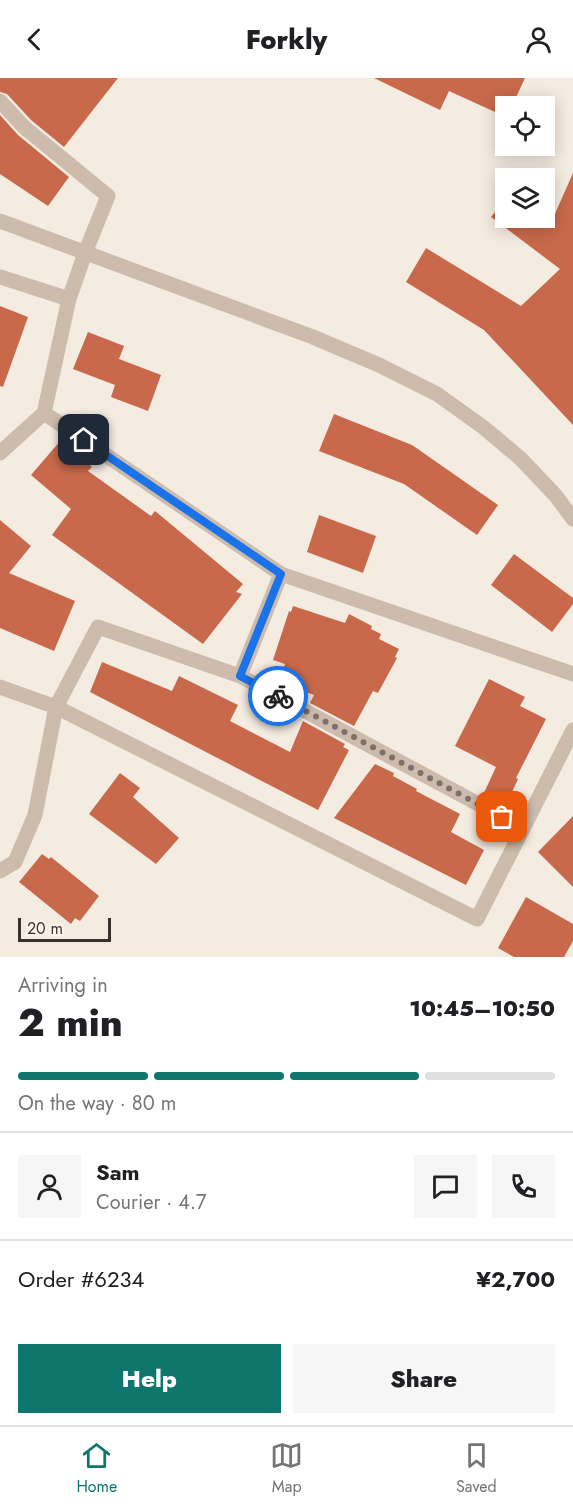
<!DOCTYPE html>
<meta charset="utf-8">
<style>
:root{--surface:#fff;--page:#f6f6f6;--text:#202124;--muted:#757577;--line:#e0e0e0;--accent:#0f766e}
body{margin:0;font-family:Jost,sans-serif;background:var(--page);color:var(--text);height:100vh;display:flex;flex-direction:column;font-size:22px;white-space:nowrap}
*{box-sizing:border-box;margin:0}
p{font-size:20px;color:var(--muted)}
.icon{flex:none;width:33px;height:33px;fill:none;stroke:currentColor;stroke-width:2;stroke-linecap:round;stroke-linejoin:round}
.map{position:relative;height:879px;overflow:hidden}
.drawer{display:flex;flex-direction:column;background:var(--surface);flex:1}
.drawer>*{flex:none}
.buttons{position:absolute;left:495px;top:18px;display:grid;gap:12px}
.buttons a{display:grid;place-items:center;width:60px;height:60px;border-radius:0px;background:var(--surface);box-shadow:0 3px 15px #0003;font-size:30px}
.scale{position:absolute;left:18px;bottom:15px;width:93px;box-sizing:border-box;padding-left:6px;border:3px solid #3b302b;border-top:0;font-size:16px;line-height:21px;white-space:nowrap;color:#3b302b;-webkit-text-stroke:4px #fbf5ee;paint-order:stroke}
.pin{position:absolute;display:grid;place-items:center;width:51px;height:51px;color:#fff;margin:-26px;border-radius:12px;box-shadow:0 3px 9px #0006}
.courier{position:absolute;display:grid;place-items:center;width:60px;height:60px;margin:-30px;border:4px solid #1a73e8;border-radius:50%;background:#fff;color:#222;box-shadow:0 2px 8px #0007}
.head em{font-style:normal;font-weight:800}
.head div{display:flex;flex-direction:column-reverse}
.head{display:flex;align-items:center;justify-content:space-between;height:102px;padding:0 18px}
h1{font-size:39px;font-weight:800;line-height:45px}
.bar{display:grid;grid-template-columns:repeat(4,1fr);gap:9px 6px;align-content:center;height:72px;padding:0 18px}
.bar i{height:8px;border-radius:4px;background:var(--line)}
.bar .current{background:var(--accent)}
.bar p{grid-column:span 4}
.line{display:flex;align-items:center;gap:15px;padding:0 18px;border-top:2px solid var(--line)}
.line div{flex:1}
.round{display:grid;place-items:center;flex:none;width:63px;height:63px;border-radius:0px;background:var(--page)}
.action{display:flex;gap:12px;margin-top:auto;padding:12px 18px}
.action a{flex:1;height:69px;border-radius:0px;background:var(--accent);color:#fff;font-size:24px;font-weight:800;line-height:69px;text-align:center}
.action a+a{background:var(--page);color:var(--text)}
header{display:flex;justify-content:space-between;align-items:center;height:78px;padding:0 18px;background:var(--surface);font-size:27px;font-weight:800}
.tab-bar{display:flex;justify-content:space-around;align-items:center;height:84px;border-top:2px solid var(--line);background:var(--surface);font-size:16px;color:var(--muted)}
.tab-bar a{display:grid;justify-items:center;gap:3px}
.tab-bar .current{color:var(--accent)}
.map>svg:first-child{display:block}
</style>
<header><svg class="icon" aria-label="back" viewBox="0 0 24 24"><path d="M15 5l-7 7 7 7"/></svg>Forkly<svg class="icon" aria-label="person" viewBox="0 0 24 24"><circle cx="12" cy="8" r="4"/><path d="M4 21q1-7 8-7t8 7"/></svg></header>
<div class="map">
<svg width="573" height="879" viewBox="0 0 573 879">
<rect width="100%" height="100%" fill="#f4ebe1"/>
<path fill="#c8694b" d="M0 0H118L64 69 31 42 7 16 0 14Z
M374 0H525L512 28H506V39L449 13 440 32Z
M0 37 18 57 69 99 48 128 0 96Z
M573 95V347L484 252 406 204 426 170 521 228 560 191 491 139 506 120V140H544V131L554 138Z
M0 228 28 239 3 309 0 308Z
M88 254 124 268 119 281 161 297 148 333 111 319 115 307 73 291Z
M334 336 412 367 498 427 477 457 404 406 319 373Z
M61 362 92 389 88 393 151 438 155 433 243 506 236 514 242 516 203 566 52 457 71 431 31 397Z
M319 437 376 458 363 495 307 474Z
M0 442 31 468 9 495 75 523 54 573 0 550Z
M514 476 573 520V526L552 554 491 507Z
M293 528 345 545 349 536 372 548 371 551 381 556 379 561 399 571 395 579 397 580 378 615 373 613 354 648 310 625 314 617 279 604 285 586 273 582 289 533 291 534Z
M102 584 172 613 179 598 238 627 230 643 290 674 303 643 345 666 343 669 349 672 318 732 90 614Z
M489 601 525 619 520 628 546 641 516 700 518 701 507 725 504 723 502 728 483 717 496 689 455 668Z
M375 686 394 695 393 698 417 711 416 713 460 736 451 754 484 772 466 807 334 740Z
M120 695 140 710 133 719 179 760 156 786 89 736Z
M573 738V809L538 774Z
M42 776 49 781 51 779 99 818 80 843 75 840 71 846 19 804Z
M526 819 573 846V863L564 879H514L498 870Z"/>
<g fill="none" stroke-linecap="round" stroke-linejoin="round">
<path stroke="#cdbbac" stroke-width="15" d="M0 23 24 49 108 118 85 175 69 221
M0 199 69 221 44 335 281 496 573 596
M0 375 44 335
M240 598 281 496
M0 609 56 629 35 737 15 784 0 793
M523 750 240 598 98 549 56 629 477 841 573 652"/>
<path stroke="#cdbbac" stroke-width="15" d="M0 143 313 259 379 287 437 316 483 349 520 380 556 418 573 441"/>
</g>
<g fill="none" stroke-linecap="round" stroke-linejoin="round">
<path stroke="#7c716b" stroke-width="6" stroke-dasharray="0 10.8" d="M278 618 502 739"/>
<path stroke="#1a73e8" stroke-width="8" d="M84 362 281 496 240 598 278 618"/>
</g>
</svg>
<div class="buttons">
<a><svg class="icon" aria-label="locate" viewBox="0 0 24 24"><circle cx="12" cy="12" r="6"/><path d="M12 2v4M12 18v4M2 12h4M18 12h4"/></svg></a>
<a><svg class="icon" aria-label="layers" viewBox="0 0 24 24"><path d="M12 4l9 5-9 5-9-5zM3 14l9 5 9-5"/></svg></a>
</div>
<div class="scale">20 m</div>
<div class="pin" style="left:502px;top:739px;background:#ea580c"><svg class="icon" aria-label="bag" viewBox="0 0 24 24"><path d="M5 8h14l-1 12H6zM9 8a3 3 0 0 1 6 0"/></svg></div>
<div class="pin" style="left:84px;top:362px;background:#1f2937"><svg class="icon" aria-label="home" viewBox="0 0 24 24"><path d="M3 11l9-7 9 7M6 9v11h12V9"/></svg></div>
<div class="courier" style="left:278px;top:618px"><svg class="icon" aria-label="bike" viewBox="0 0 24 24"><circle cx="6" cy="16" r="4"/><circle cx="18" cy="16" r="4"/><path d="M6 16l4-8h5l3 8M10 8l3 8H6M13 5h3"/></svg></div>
</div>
<section class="drawer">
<div class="head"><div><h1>2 min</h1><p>Arriving in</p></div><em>10:45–10:50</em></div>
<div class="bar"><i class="current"></i><i class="current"></i><i class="current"></i><i></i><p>On the way · 80 m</p></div>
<div class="line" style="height:108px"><a class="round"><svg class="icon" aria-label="person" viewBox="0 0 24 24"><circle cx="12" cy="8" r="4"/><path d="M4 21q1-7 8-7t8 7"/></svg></a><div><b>Sam</b><p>Courier · 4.7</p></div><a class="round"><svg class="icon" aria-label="chat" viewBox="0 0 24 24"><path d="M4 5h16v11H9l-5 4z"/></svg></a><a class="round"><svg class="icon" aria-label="phone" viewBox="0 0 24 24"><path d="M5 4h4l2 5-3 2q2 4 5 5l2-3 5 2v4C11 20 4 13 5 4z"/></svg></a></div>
<div class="line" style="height:78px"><div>Order #6234</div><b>¥2,700</b></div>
<div class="action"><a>Help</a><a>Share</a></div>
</section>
<nav class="tab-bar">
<a class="current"><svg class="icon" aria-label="home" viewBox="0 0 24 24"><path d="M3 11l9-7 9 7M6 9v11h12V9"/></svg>Home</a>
<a><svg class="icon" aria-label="map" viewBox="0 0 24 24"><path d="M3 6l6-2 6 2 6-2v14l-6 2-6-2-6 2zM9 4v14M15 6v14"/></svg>Map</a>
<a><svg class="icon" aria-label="saved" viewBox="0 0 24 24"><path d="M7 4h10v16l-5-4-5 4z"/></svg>Saved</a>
</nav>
